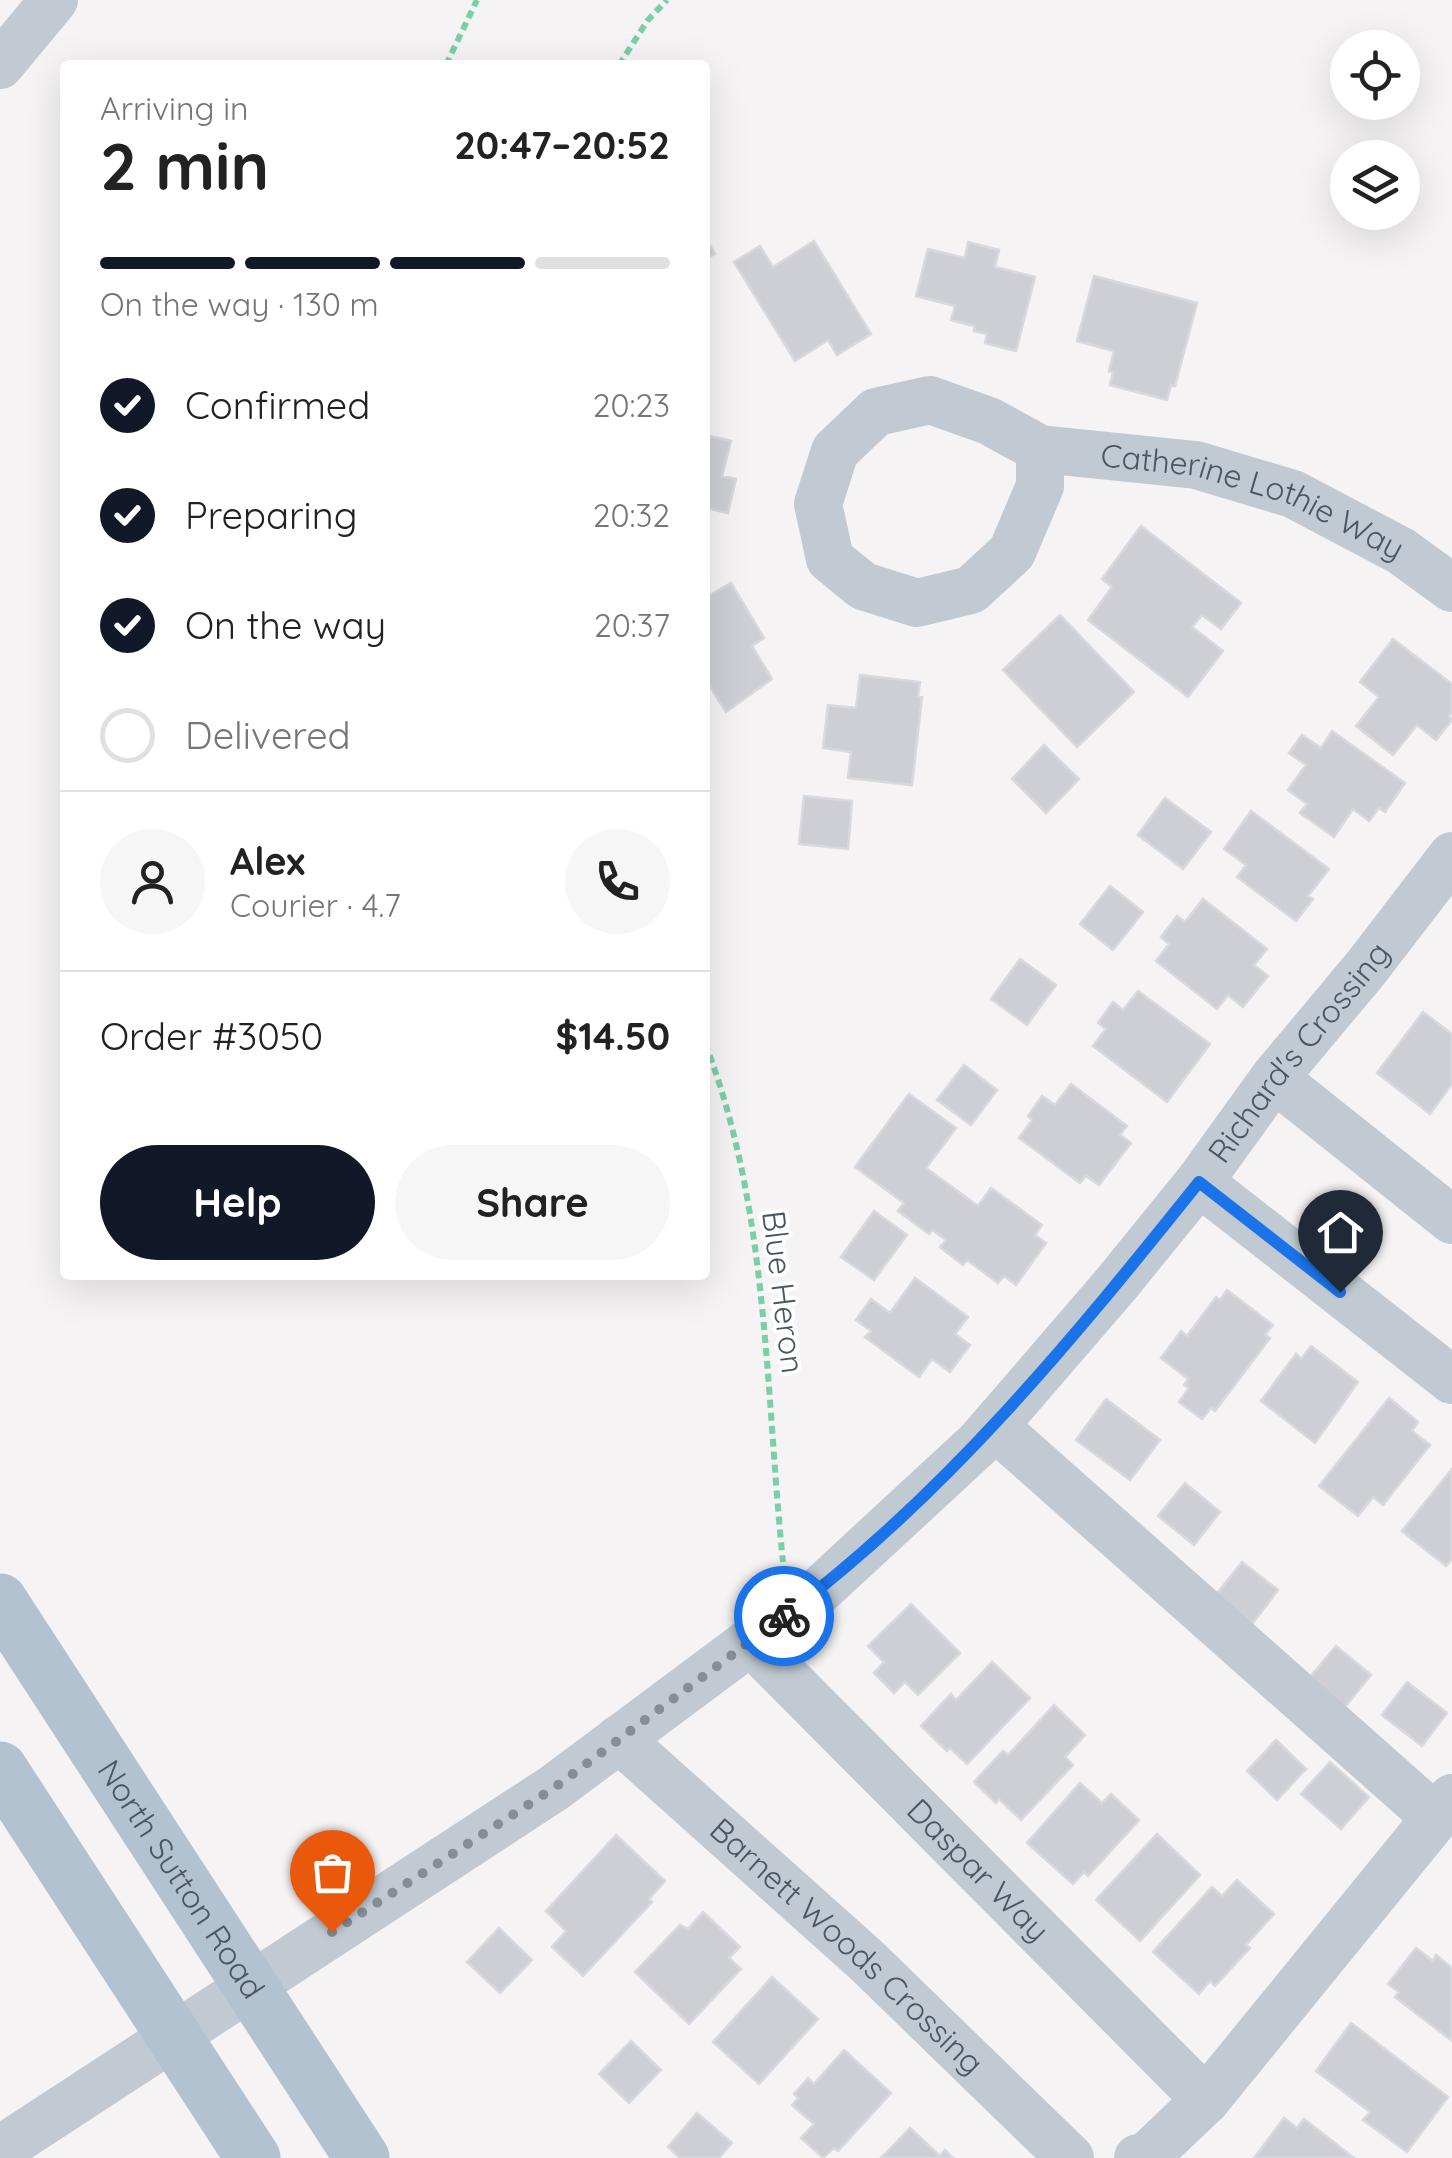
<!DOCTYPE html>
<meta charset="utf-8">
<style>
:root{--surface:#fff;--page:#f6f6f6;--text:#222;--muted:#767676;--line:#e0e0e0;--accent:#111827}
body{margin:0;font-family:Quicksand,sans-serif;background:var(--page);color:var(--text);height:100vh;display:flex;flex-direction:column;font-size:38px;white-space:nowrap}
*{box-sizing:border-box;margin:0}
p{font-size:32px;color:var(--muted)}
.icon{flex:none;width:55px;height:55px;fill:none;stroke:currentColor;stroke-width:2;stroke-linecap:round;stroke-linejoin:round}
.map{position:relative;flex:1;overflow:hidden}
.side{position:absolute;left:60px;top:60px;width:650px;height:1220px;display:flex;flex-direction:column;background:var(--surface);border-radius:10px;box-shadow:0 10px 40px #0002}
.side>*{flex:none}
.tools{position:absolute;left:1330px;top:30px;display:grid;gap:20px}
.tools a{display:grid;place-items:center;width:90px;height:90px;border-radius:50%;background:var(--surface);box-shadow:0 10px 40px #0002;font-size:50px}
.pin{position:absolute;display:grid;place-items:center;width:85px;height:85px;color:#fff;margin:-102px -42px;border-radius:50% 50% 50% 0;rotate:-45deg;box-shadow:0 0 10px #0007}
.pin .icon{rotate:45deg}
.courier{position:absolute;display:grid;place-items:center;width:100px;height:100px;margin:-50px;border:8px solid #1a73e8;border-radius:50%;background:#fff;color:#222;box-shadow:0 2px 12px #0007}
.head em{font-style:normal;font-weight:800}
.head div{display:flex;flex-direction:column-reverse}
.head{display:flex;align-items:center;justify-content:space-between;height:170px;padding:0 40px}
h1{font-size:65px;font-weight:800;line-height:75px}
.bar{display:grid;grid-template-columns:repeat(4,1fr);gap:15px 10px;align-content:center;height:120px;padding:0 40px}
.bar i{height:12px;border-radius:8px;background:var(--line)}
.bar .current{background:var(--accent)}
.bar p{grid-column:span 4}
.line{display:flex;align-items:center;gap:25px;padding:0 40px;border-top:2px solid var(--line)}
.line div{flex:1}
.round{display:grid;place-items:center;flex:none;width:105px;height:105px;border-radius:52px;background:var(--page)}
ol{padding:0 40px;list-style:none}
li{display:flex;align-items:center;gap:30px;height:110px}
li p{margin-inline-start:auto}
li .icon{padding:10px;border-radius:50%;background:var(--accent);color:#fff;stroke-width:4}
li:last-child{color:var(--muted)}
li i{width:55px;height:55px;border:5px solid var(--line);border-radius:50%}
.cta{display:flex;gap:20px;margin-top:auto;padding:20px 40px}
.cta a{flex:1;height:115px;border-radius:60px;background:var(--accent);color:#fff;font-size:40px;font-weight:800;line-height:115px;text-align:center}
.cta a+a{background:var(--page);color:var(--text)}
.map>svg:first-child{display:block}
</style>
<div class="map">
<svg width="1452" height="2158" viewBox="0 0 1452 2158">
<rect width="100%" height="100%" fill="#f5f3f3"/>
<path fill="#cdcfd5" stroke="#d7d9de" stroke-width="2.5" d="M705 237 715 254 705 259Z
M814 241 871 334 837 355 828 340 795 361 734 262 760 246 773 267Z
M968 242 999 250 995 267 1035 277 1016 351 985 343 987 334 974 331V326L951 320 955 306 916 296 928 249 965 258Z
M1094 276 1197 303 1175 386 1171 385 1167 400 1110 385 1113 372 1109 371 1114 351 1077 341Z
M705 435 731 441 722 476 736 479 728 513 705 508Z
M1141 526 1241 603 1221 629 1202 615 1192 627 1223 651 1188 697 1088 620 1112 587 1102 579Z
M731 583 764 638 752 646 772 679 726 712 705 679V586L710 595Z
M1060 615 1134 692 1077 747 1003 670Z
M1393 639 1452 684V712L1449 716 1452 720 1436 740 1417 725 1393 755 1356 726 1379 697 1360 682Z
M860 675 920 682 918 696 922 697 912 785 848 778 851 752 823 748 828 705 856 708Z
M1332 731 1405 783 1385 812 1379 808 1369 821 1353 809 1334 837 1300 813 1307 804 1288 790 1306 765 1289 753 1302 735 1321 748Z
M1044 745 1079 779 1046 813 1012 779Z
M804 796 852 801 848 849 799 844Z
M1165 798 1211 832 1183 869 1138 835Z
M1251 811 1329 869 1308 896 1313 899 1296 921 1237 877 1246 865 1224 849Z
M1110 886 1143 912 1113 950 1080 924Z
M1203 899 1267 949 1254 965 1268 976 1243 1007 1228 995 1217 1009 1156 961 1169 944 1161 937 1177 916 1185 922Z
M1020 959 1056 985 1027 1025 991 999Z
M1138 991 1210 1044 1167 1102 1093 1046 1106 1029 1098 1023 1113 1002 1123 1010Z
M1423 1012 1452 1034V1084L1430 1114 1377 1073Z
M964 1065 997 1090 971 1125 937 1100Z
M1071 1084 1127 1126 1120 1135 1131 1143 1099 1185 1086 1176 1080 1183 1019 1138 1032 1120 1028 1116 1042 1096 1055 1105Z
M909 1094 956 1128 926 1168 978 1206 991 1188 1042 1225 1035 1235 1046 1243 1016 1285 1004 1276 998 1283 967 1260 963 1265 940 1247 946 1240 932 1230 929 1234 898 1211 904 1203 855 1167Z
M874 1211 907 1235 874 1280 841 1257Z
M915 1278 968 1317 955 1334 970 1345 950 1372 932 1359 919 1377 865 1337 871 1331 856 1320 871 1299 890 1313Z
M1227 1290 1273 1325 1265 1335 1270 1338 1215 1411 1211 1408 1202 1419 1179 1402 1189 1388 1184 1385 1188 1379 1161 1358 1181 1331 1187 1336 1216 1297 1220 1300Z
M1311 1346 1358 1382 1315 1443 1261 1401 1296 1354 1301 1359Z
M1389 1398 1418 1422 1412 1431 1430 1445 1383 1505 1373 1497 1358 1516 1319 1486Z
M1106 1399 1160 1440 1130 1480 1076 1440Z
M1452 1469V1559L1446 1566 1402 1531Z
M1185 1483 1220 1512 1194 1545 1158 1516Z
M1242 1562 1278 1590 1252 1624 1215 1596Z
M911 1604 960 1653 918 1695 905 1682 894 1693 874 1673 884 1662 868 1646Z
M1336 1646 1371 1675 1345 1707 1310 1677Z
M992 1662 1030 1698 967 1764 950 1748 947 1751 921 1726 951 1694 956 1700Z
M1407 1682 1447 1713 1422 1746 1382 1715Z
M1054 1705 1085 1735 1065 1757 1073 1765 1021 1820 999 1799 996 1803 974 1782 1003 1751 1008 1755Z
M1276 1740 1306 1769 1277 1800 1247 1771Z
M1330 1762 1369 1797 1341 1829 1301 1794Z
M1080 1783 1102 1803 1111 1794 1139 1820 1088 1876 1084 1872 1073 1884 1027 1843Z
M1157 1834 1200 1875 1140 1941 1096 1900Z
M616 1835 665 1881 649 1899 652 1902 583 1976 552 1947 566 1931 546 1911Z
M1237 1880 1274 1914 1246 1945 1250 1948 1215 1986 1210 1981 1199 1994 1153 1952 1212 1887 1222 1896Z
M703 1912 740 1947 729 1958 741 1969 689 2024 635 1972 680 1925 688 1929Z
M499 1928 532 1960 500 1993 467 1962Z
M1416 1948 1433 1961 1436 1955 1452 1968V2041L1395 1997 1399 1992 1388 1984Z
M772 1977 818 2019 759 2084 713 2042Z
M1351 2023 1448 2097 1407 2152 1363 2120 1370 2112 1316 2071Z
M631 2041 661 2070 629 2103 599 2074Z
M844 2050 891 2093 838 2151 834 2148 823 2158 801 2138 814 2124 792 2105 798 2098 794 2094 808 2078 814 2084Z
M697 2113 732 2143 719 2158H680L668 2147Z
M1284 2118 1297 2128 1304 2119 1354 2158H1254Z
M910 2128 940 2156 945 2150 953 2158H881Z"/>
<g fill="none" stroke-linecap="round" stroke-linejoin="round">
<path stroke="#7ad0a6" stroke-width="6" stroke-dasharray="8 5" stroke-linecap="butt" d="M446 65 477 0
M619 65 648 20 667 0
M705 1043C769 1208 765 1389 783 1562"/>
<g stroke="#c1cad2" stroke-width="48">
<path d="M0 65 54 0"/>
<path id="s1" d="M1040 449V486L1012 552 971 590 917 603 863 586 830 559 818 504 835 451 876 412 930 400 989 421 1040 449 1196 465 1293 494 1401 551 1452 588"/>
<path d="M1274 1078 1452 1220"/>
<path d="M1199 1182 1452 1380"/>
<path d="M994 1426 1436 1818"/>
<path id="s2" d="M751 1642 1206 2100"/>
<path id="s3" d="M619 1739 866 1960 1070 2158"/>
<path id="s4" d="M0 2150 554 1788 821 1589 980 1442 1117 1283 1199 1182 1274 1078 1366 968 1452 856"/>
<path d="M1138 2158H1145L1206 2100 1452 1798"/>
</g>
<g stroke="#b3c2d1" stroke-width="55">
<path id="s5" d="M0 1601 362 2158"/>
<path d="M0 1769 253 2158"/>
</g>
</g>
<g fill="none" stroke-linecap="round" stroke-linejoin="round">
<path stroke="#868d94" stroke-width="10" stroke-dasharray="0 18" d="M332 1932 554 1788 784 1616"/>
<path stroke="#1a73e8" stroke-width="12" d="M784 1616C945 1496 1074 1338 1199 1182L1340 1292"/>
</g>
<g text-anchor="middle" stroke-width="8" stroke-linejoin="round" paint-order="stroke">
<g font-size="32" fill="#4a5661" stroke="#fff">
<text dy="11" stroke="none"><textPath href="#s1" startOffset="885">Catherine Lothie Way</textPath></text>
<text dy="11" stroke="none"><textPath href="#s4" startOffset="1715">Richard's Crossing</textPath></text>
<text transform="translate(783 1292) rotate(83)" y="11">Blue Heron</text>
<text dy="11" stroke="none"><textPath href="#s2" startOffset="322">Daspar Way</textPath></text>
<text dy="11" stroke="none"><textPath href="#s5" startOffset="332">North Sutton Road</textPath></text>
<text dy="11" stroke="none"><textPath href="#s3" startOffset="308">Barnett Woods Crossing</textPath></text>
</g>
</g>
</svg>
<div class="tools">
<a><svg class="icon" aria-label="locate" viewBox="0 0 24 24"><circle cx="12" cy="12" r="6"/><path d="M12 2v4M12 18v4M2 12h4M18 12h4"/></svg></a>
<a><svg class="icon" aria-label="layers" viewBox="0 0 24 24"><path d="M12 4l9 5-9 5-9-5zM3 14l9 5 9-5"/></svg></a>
</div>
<div class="pin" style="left:332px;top:1932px;background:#ea580c"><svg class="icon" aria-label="bag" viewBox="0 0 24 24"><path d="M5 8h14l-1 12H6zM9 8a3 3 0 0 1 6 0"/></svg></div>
<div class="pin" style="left:1340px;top:1292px;background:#1f2937"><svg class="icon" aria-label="home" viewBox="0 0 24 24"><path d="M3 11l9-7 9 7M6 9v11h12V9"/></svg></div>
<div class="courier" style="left:784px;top:1616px"><svg class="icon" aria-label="bike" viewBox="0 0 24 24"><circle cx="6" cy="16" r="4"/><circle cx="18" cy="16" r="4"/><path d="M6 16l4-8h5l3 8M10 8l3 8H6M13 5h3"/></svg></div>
<section class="side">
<div class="head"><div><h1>2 min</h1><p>Arriving in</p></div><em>20:47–20:52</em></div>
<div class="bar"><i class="current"></i><i class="current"></i><i class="current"></i><i></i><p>On the way · 130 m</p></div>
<ol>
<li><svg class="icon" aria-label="check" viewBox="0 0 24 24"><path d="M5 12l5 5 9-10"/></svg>Confirmed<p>20:23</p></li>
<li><svg class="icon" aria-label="check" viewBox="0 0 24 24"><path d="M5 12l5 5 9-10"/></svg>Preparing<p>20:32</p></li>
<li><svg class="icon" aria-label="check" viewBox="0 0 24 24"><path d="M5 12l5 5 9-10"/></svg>On the way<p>20:37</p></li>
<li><i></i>Delivered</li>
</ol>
<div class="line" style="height:180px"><a class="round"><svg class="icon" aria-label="person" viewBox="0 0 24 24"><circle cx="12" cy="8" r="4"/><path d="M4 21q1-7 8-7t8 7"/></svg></a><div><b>Alex</b><p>Courier · 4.7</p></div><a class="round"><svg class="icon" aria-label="phone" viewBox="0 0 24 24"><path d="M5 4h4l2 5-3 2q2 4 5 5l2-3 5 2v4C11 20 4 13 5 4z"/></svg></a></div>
<div class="line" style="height:130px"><div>Order #3050</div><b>$14.50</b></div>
<div class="cta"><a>Help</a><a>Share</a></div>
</section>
</div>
